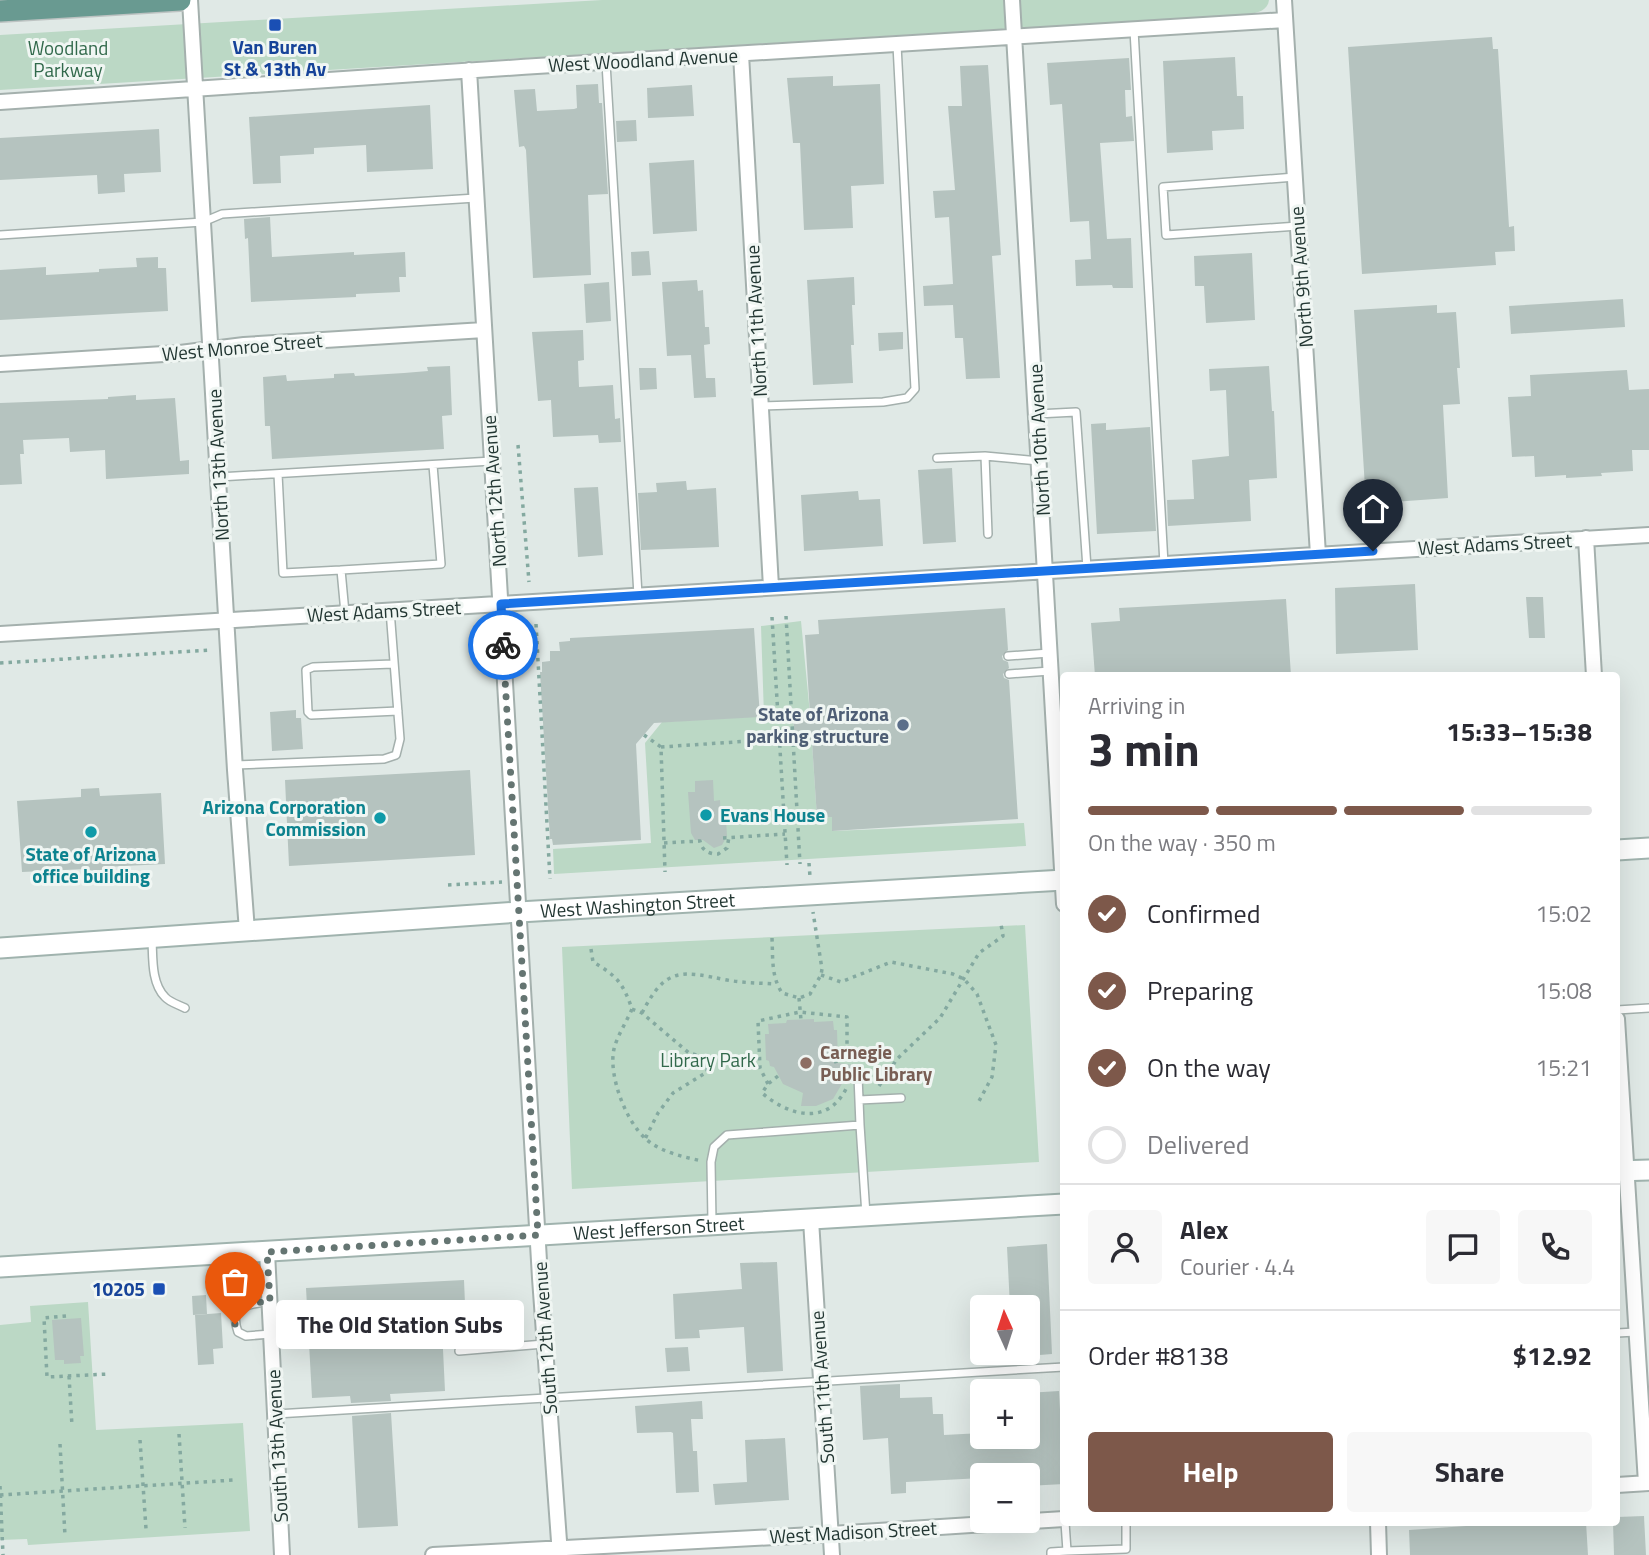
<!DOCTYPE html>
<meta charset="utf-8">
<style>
:root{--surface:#fff;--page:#f7f7f7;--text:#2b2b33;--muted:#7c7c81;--line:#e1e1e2;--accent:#7d584a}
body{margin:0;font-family:"Titillium Web",sans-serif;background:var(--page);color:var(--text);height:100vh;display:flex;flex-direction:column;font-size:26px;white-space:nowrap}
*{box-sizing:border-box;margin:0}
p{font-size:23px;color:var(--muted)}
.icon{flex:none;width:38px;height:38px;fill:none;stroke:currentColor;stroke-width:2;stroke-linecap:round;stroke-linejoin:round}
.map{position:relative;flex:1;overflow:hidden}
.side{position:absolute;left:1060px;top:672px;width:560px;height:854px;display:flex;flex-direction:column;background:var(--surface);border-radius:7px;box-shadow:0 7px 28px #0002}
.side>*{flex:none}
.needle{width:46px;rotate:357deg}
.buttons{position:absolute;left:970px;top:1295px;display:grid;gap:14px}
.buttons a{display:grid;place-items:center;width:70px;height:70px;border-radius:7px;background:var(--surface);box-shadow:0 7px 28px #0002;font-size:35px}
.pin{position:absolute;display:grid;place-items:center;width:60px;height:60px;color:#fff;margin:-72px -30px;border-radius:50% 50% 50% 0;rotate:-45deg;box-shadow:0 0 7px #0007}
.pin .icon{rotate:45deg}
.courier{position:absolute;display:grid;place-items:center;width:70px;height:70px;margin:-35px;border:5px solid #1a73e8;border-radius:50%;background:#fff;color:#222;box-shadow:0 2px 9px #0007}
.bubble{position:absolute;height:49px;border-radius:7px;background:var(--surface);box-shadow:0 7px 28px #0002;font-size:23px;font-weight:700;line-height:49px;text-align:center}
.summary em{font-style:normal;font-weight:700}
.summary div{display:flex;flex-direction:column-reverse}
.summary{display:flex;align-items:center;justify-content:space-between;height:119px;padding:0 28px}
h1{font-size:46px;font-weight:700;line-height:52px}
.bar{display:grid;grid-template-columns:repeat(4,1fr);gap:10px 7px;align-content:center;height:84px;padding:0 28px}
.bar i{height:9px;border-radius:5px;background:var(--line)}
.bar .current{background:var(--accent)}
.bar p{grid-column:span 4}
.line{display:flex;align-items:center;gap:18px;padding:0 28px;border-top:2px solid var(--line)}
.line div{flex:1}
.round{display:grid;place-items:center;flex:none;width:74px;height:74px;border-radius:7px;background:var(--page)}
ol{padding:0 28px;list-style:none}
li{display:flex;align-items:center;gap:21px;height:77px}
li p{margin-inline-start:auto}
li .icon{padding:7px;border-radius:50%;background:var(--accent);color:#fff;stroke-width:4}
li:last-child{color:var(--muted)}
li i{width:38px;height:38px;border:4px solid var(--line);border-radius:50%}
.action{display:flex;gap:14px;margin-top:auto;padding:14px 28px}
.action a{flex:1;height:80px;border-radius:7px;background:var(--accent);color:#fff;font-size:28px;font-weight:700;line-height:80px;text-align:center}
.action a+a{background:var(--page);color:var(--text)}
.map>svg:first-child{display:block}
</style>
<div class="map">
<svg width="1649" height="1555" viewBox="0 0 1649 1555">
<rect width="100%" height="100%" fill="#e0e9e6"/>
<path fill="#bbd8c5" d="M602 0H1269C1268 10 1258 13 1249 14L0 90V35Z
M801 621 810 714 793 715 795 743 812 742 817 818 832 817 833 831 1024 823 1026 846 554 874 553 849 651 843 645 743 662 722 764 716 761 626Z
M1025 925 1039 1162 572 1189 562 947Z
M88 1302 96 1430 243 1423 250 1531 28 1545 27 1539 0 1540V1325L31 1322 30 1306Z"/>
<path fill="#b5c3bf" d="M1492 37 1493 49H1498L1509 227 1514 226 1515 251 1495 252 1496 265 1362 274 1348 47Z
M1235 57 1237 96H1243L1244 129 1212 131 1213 150 1167 153 1163 61Z
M1129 58 1131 90H1125L1126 117 1132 116 1134 141 1100 143 1107 239 1131 238 1133 288H1113L1112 285 1076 286 1075 260 1091 259 1089 221 1070 222 1062 104 1050 105 1047 63Z
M988 65 1001 255 992 256 1000 378 966 379 963 338H955L953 305 924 306 923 286 953 284 949 217 935 218 933 191 955 190 948 106H962L960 66Z
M833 76V86L880 84 884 184 851 186 853 228 804 230 800 143H793L787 78Z
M598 84 599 103H602L608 194 588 195 591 275 533 278 526 150 524 146 519 147 514 90 535 89 537 111 574 109 577 108 576 85Z
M692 85 694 116 648 118 647 88Z
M430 105 433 169 367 172 366 145 314 148V154L280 156 281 183 253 184 249 117Z
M636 120 637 141 617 142 616 121Z
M159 129 161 172 124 174 125 192 98 194 97 175 0 180V138Z
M694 160 697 231 653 234 649 163Z
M270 217 272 257 354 252V255L405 252 406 277H399L400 292 356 294V297L251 302 248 238 245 239 244 219Z
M649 251 651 275 632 276 631 252Z
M1252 253 1255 320 1206 323 1204 286H1195L1194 256Z
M158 257V268H166L168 311 0 320V270L46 267V275L99 272V269L137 267 136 258Z
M854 277 855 305H852L854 345H851L853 383 813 385 807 280Z
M697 280 698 291 703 290 705 327H709L710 344 704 345 706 378H715L716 397 694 398 691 355 667 356 662 282Z
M609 282 611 321 586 323 584 284Z
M1623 299 1625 327 1511 334 1509 306Z
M1437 305V313L1456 312 1460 368H1457L1460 404 1443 405 1448 498 1366 504 1354 310Z
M583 330 584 360 578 361 579 387 613 385 615 419 620 418 621 442 599 443 598 435 553 437 551 400 538 401 532 332Z
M903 332V349L879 351 878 333Z
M450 366 452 415 442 416 444 449 272 459 270 426H265L263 377 286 375 287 381 334 378V374L354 373 355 376 404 373 428 371 427 367Z
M1269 366 1272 411H1274L1277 478 1249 480 1251 521 1168 526 1167 500 1194 499 1192 460 1229 456 1226 390 1210 391 1209 369Z
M639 368H656L657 389 640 390Z
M1627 370 1629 390 1649 389V450H1632L1633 471 1601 473 1602 476 1566 478V475L1535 477 1534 456 1512 457 1508 397 1531 396 1530 375Z
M136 395V400L175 398 180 461 189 460V474L106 479 105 450 70 452 69 438 23 440 24 454H20L22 484 0 485V403L108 399V397Z
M1106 423V430L1150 427 1156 531 1097 534 1091 424Z
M952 468 956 542 923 544 918 470Z
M686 481 687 490 716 488 719 547 641 550 638 493 657 492 656 483Z
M598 487 603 555 578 557 574 488Z
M858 491 859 500 880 499 883 546 804 551 801 495Z
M1415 584 1418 650 1336 654 1335 588Z
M1526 597H1543L1545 638H1529Z
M1286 599 1291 676H1095L1091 623 1120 621 1119 608Z
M1005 608 1008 650 1002 656 1003 660 1008 662 1009 668 1003 674 1004 678 1009 680 1018 819 832 831V817L817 818 812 742 795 744 793 715 810 714 805 635 819 634 818 620Z
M754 628 760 717 654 723 636 744 641 840 553 845 552 839H550L540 672H542V662L550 661V651H560L559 642 570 641V638Z
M296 710V718H301L303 749 272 751 270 712Z
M470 770 475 855 289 866 285 780Z
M713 780 714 801 720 800 721 820H726L727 836 722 845 714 848 703 840H695L691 833 688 792H695V781Z
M99 788 100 796 161 793 165 864 104 867V875L86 876V869L22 872 17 801 81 797V789Z
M814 1019V1022L833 1021 834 1030H837L838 1063 853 1065 833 1099 816 1106H801L803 1093 783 1084 774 1067 770 1066 769 1061 766 1060 765 1034H769L768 1024 786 1023 787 1020Z
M1047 1244 1052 1354 1027 1356V1307H1010L1007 1247Z
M777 1262 783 1371 747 1373 744 1327 699 1330 700 1338 675 1339 673 1294 742 1289 740 1263Z
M464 1280 466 1328 442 1329 445 1391 390 1394 391 1401 351 1403 350 1396 312 1398 306 1288Z
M206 1295 207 1314 193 1315 192 1296Z
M221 1313 223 1348 213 1349 214 1364 198 1365 195 1315Z
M81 1318 84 1356H80L81 1363 64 1364V1360H55L52 1320Z
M688 1347 690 1371 667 1372 665 1348Z
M900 1384V1398L932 1397 933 1414H943L944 1435 982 1433V1437H1027V1393L1059 1391 1064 1484 1027 1486V1475H982V1478L906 1482V1493L891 1494 888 1438 863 1440 860 1386Z
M702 1401 703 1419H691L693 1451H697L699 1492 676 1493 673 1433 671 1432 637 1433 635 1406Z
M391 1413 398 1526 358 1528 352 1416Z
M785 1438 789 1500 715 1505 713 1484 747 1482 745 1440Z
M1644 1516 1646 1555H1614L1613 1522H1617V1517Z
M1523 1522H1586L1588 1555H1410L1409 1530Z"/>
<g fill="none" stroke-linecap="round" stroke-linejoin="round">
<defs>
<path id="lane" d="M1134 30 1164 564
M606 63 638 595
M1295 177 1163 187 1166 235 1298 226
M0 235 203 222 222 214 476 198
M761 406 883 402 907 398 915 389 897 45
M1037 414 1076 412 1087 568
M937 458 985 456
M278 474 283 573 341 570
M219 477 492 461
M988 534 985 456 1039 461
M345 613 341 570 441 564 433 465
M1008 656 1049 653
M393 664 313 667 306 670 308 712 311 715 398 711
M1009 674 1050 671
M235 765 384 759 396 755 400 739 390 610
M152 940C153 957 151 983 165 997 169 1002 179 1005 185 1008
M1617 1010 1649 1008
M858 1076 860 1125
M859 1100 901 1098
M712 1222 711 1162 714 1147 727 1135 860 1125 866 1215
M269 1301C249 1305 228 1305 238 1332L246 1336 271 1334
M1617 1333 1636 1332
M459 1351 544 1344
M276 1414 1064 1367
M1065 1522 1067 1551 1126 1549V1522
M1051 1555V1552L1067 1551"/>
<path id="street" d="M190 0 235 770 247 931
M1012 0 1064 904
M1284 0 1318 555
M741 54 771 587
M469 70 540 1278 560 1555
M0 102C428 71 857 47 1285 20
M0 364 180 353 244 345 484 330
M1586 538 1594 676
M0 634 1649 535
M1617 1019 1646 1483
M811 1220 832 1555
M267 1252 282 1555
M1617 1485 1649 1483
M1378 1522 1379 1555
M433 1555 831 1534 1064 1519"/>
<g id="secondary">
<path d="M1617 850 1649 848"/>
<path id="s1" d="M0 948 519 912 1064 880"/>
<path d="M1617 1171 1649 1170"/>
<path id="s2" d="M0 1267 1064 1204"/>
</g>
<path id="primary" d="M0 11 180 0"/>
</defs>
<use href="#lane" stroke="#a4b0ad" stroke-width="10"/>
<use href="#street" stroke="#a4b0ad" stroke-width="18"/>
<use href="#secondary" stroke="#a0b3ae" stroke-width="23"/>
<use href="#primary" stroke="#bdc3c2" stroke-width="24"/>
<path stroke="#84a9a0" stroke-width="3.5" stroke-dasharray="3.5 5" stroke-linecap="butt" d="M518 445 529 582
M786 616 800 864
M772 617 787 865
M536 624 550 879
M0 663 212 650
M644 735 661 747 665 872
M661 747 779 739 794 736
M723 838 785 834
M664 843 700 841C702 851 709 854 718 854L727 848 729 837
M809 863 810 877
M448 885 502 882
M772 938C773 958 771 976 782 993L799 998 810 994 821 975 822 969 813 912
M591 949 593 962C617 976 623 983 632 1009 627 1021 617 1036 614 1049 608 1075 626 1122 646 1139 660 1152 684 1157 702 1161
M821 975 841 982 891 962 953 974 964 979 977 994 996 1045 992 1077 978 1103
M799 998 801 1020
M632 1009 642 1013 689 1053 708 1058 707 1072 673 1093 658 1113 645 1139
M642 1013C666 966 681 971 727 980 743 983 759 983 776 984
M834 1062 847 1058 855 1061 854 1065
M778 1076 768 1084 762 1093C789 1116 827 1126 846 1089
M768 1084 760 1068 758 1021 800 1012 847 1017V1058
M879 1086 897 1059 940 1018 979 953 1003 936 1001 924
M66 1316 44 1318 47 1377 109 1374
M69 1376 72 1426
M179 1434 185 1528
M140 1440 146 1529
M60 1444 65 1536
M0 1486 3 1555
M0 1495 234 1480"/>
<use href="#lane" stroke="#fff" stroke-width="7"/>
<use href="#street" stroke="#fff" stroke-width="14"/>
<use href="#secondary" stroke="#fff" stroke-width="19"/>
<use href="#primary" stroke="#699a91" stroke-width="21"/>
</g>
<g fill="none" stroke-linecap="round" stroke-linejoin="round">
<path stroke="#657572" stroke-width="7" stroke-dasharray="0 12.6" d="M235 1324C238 1301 250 1304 270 1301L267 1252 538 1235 503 645"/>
<path stroke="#1a73e8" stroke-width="9" d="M503 645 501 604 1373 551"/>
</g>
<g fill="#1a4fb4" stroke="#f0f6f3" stroke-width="2.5">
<rect x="268" y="18" width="14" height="14" rx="3.5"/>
<rect x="152" y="1282" width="14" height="14" rx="3.5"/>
</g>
<circle fill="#5c6f8a" stroke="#f0f6f3" stroke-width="2.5" cx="903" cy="725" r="7"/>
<g fill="#0f9aa8" stroke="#f0f6f3" stroke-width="2.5">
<circle cx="706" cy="815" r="7"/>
<circle cx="380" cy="818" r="7"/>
<circle cx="91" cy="832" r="7"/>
</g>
<circle fill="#8d6e63" stroke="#f0f6f3" stroke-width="2.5" cx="806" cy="1063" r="7"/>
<g text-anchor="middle" stroke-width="6" stroke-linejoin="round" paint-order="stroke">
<g font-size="19" font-weight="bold" fill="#164399" stroke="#f0f6f3">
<text x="275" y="54">Van Buren<tspan x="275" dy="22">St &amp; 13th Av</tspan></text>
<text x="145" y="1296" text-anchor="end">10205</text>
</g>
<g font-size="19" fill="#31694b" stroke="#f0f6f3">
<text x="68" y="55">Woodland<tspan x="68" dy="22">Parkway</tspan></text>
<text x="708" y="1067">Library Park</text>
</g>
<g font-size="19" fill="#233733" stroke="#f0f6f3">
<text transform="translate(643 60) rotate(-3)" y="7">West Woodland Avenue</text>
<text transform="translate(1301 277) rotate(-94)" y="7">North 9th Avenue</text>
<text transform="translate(756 321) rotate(-93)" y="7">North 11th Avenue</text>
<text transform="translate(242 347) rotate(-5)" y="7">West Monroe Street</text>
<text transform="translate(1039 440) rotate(-93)" y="7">North 10th Avenue</text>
<text transform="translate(218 465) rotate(-93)" y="7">North 13th Avenue</text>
<text transform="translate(494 491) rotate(-94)" y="7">North 12th Avenue</text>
<text transform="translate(1495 544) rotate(-3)" y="7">West Adams Street</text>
<text transform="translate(384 611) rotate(-3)" y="7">West Adams Street</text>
<text dy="7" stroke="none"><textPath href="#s1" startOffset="639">West Washington Street</textPath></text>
<text dy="7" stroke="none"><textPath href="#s2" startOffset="660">West Jefferson Street</textPath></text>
<text transform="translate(545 1338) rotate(-94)" y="7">South 12th Avenue</text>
<text transform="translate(822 1387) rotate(-94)" y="7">South 11th Avenue</text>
<text transform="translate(277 1446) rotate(-93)" y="7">South 13th Avenue</text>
<text transform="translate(853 1532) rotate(-3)" y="7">West Madison Street</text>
</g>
<g font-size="19" font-weight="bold" fill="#4e5e75" stroke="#f0f6f3" text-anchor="end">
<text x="889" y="721">State of Arizona<tspan x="889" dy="22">parking structure</tspan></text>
</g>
<g font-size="19" font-weight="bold" fill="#0d838f" stroke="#f0f6f3" text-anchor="end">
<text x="366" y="814">Arizona Corporation<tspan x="366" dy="22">Commission</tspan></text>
<text x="720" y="822" text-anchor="start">Evans House</text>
<text x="91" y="861" text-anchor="middle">State of Arizona<tspan x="91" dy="22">office building</tspan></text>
</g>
<g font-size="19" font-weight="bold" fill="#785e54" stroke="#f0f6f3" text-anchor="start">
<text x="820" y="1059">Carnegie<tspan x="820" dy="22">Public Library</tspan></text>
</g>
</g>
</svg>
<div class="buttons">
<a><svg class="needle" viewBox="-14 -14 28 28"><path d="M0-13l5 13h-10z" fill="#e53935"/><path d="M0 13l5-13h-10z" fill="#7c7c81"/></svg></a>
<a>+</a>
<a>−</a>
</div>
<div class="pin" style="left:235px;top:1324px;background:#ea580c"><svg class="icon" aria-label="bag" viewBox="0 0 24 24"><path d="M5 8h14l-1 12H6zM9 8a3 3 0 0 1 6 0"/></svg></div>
<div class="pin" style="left:1373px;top:551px;background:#1f2937"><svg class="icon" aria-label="home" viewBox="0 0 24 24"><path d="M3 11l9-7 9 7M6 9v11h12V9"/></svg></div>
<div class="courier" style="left:503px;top:645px"><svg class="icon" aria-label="bike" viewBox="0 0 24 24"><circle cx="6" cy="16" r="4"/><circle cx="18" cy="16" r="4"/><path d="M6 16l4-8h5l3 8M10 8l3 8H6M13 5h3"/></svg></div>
<div class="bubble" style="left:276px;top:1300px;width:248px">The Old Station Subs</div>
<section class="side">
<div class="summary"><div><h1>3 min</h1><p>Arriving in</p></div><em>15:33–15:38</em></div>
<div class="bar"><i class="current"></i><i class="current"></i><i class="current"></i><i></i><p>On the way · 350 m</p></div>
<ol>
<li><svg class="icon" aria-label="check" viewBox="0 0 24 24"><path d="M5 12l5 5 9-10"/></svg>Confirmed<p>15:02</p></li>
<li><svg class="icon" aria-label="check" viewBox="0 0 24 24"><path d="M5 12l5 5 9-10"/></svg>Preparing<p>15:08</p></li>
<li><svg class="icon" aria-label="check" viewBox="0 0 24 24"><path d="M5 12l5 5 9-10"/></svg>On the way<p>15:21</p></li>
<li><i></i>Delivered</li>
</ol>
<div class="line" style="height:126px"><a class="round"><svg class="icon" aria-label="person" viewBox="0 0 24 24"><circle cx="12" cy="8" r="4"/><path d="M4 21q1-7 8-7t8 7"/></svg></a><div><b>Alex</b><p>Courier · 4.4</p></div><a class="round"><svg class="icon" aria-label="chat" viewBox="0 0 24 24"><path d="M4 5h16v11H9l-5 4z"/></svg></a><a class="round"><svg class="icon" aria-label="phone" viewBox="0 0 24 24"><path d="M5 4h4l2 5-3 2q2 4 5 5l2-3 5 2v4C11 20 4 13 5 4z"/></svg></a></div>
<div class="line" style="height:91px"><div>Order #8138</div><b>$12.92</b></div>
<div class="action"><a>Help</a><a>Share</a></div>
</section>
</div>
